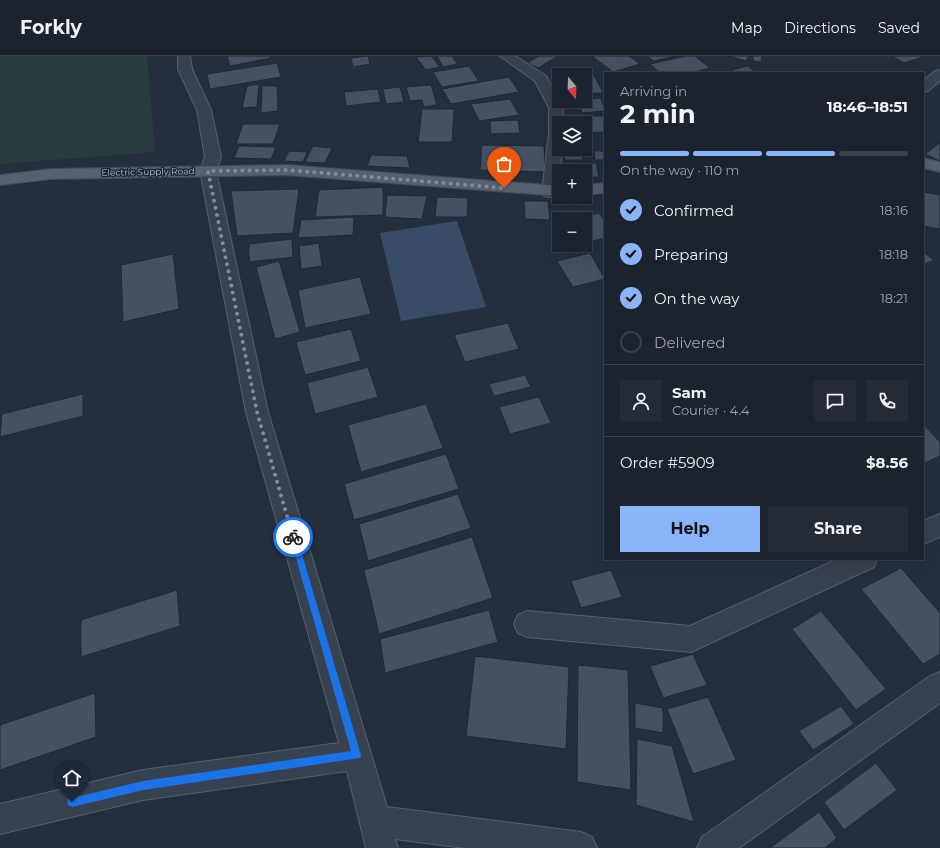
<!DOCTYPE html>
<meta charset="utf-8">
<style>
:root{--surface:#1b232e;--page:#242b36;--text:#f1f3f6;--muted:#a0a4aa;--line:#39404a;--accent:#8ab4f8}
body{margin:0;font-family:Montserrat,sans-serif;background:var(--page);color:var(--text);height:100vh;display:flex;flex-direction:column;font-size:15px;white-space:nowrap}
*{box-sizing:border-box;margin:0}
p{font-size:13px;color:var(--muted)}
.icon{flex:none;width:22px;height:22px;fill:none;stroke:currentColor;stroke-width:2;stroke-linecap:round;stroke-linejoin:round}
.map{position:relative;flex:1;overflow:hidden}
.details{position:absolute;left:604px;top:16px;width:320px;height:488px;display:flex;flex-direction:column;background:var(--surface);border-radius:0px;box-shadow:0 4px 16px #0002,0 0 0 1px var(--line)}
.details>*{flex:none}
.needle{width:26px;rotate:161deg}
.buttons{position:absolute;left:552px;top:12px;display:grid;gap:8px}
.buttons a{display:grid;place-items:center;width:40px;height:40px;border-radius:0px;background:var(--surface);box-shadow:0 4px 16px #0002,0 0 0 1px var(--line);font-size:20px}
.pin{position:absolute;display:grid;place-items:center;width:34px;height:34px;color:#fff;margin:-41px -17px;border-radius:50% 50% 50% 0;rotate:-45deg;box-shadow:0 0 4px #0007}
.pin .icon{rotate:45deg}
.courier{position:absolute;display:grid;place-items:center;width:40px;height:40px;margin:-20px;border:3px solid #1a73e8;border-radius:50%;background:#fff;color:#222;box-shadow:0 1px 5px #0007}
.summary em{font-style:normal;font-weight:700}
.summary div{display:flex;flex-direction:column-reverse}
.summary{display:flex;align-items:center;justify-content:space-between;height:68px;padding:0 16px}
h1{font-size:26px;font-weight:700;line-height:30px}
.bar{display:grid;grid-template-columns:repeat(4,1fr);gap:6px 4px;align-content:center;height:48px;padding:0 16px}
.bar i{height:5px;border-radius:3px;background:var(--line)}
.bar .selected{background:var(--accent)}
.bar p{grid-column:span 4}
.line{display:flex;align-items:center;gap:10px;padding:0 16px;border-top:1px solid var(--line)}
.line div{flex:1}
.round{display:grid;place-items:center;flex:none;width:42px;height:42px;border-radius:0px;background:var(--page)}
ol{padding:0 16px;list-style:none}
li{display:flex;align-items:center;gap:12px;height:44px}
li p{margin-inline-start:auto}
li .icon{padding:4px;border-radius:50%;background:var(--accent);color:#111;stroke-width:4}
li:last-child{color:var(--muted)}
li i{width:22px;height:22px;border:2px solid var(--line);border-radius:50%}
.action{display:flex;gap:8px;margin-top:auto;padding:8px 16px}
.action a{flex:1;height:46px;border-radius:0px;background:var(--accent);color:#111;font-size:16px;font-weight:700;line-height:46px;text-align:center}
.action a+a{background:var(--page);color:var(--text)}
header{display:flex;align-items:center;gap:24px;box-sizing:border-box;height:56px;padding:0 20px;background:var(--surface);border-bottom:1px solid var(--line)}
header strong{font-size:19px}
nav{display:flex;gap:22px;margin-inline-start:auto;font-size:14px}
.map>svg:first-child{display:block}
</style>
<header>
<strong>Forkly</strong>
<nav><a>Map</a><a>Directions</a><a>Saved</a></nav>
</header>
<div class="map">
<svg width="940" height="792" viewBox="0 0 940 792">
<rect width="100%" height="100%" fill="#242f3e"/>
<path fill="#263c3f" d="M0 0H147L155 96 0 108Z"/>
<path fill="#394c67" d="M457 165 486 251 401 265 380 177Z"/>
<path fill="#455162" stroke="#1f2835" d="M227 0H270L271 2 230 10Z
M368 0 370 8 353 11 351 2Z
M431 0 440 11 426 14 416 1Z
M437 0H452L457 8 443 11Z
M539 0H558L538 12 527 7Z
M592 0H629L640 8 613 16Z
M647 0H676L654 5Z
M686 0H695L710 12 691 17H660L650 8Z
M729 0H749L746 5Z
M753 0H762L761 6 753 5Z
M892 0H926L904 7Z
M277 7 281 21 210 33 207 18Z
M469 10 479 25 442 31 433 16Z
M748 10 756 17H736L732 14Z
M594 19 603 37 585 38V20Z
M509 21 519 36 451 48 442 33Z
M259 28 257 51 242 52 247 30Z
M431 29 437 49 424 51 422 44 410 45 406 31Z
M262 30H277L278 55 261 57Z
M400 31 404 46 386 48 383 33Z
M378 33 381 46 346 50 344 36Z
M601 42 605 55 582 57 578 45H585V43Z
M510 43 519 59 479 65 471 48Z
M422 53H454L452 86H418Z
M577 60H605V76L585 77V67H578Z
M518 64 520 77 491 78 490 65Z
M243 68H280L273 88H236Z
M940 87V105L925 98Z
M482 89 544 90 545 116 480 114Z
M239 90 276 91 271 103 234 102Z
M313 90 332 92 325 107 305 106Z
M563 93H581L583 104H565Z
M289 95 307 96 303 106 284 105Z
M594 95H605V104H595Z
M371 99 407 100 410 112 367 110Z
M566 107H596L599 121H585V115H568Z
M383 131V159L315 161 319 134Z
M299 133 293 177 237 180 231 135Z
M923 136 940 139V173L923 170Z
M387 139 427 140 422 163 385 161Z
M437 141 468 142 467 161H435Z
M524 145H548L550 164 525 163Z
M599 157 605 165V182L585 187V163H573Z
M354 161 353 179 298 182 301 164Z
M292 183 293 201 249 206V188Z
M319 187 322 210 301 213 299 190Z
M923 196 934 204 923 209Z
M590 197 605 223 573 231 557 205Z
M173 198 179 253 123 266 121 209Z
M279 205 300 276 275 283 256 211Z
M360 221 371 258 305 272 298 234Z
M508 267 519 293 465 306 454 279Z
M351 273 361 305 305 319 296 286Z
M368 311 378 341 315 358 307 327Z
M525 319 531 331 494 340 489 328Z
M83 338V360L0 381 2 358Z
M539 341 551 367 510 378 499 351Z
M426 348 443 392 361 416 348 369Z
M923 368 940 386V400L923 408Z
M446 398 459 433 354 464 344 428Z
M458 438 471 472 368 505 359 468Z
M472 481 493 542 379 578 364 514Z
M901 512 940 557V598L923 608 861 533Z
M611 514 622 541 581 552 571 525Z
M177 534 180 570 81 601V564Z
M489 554 498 586 385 617 380 583Z
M821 555 886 633 856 654 792 573Z
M693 598 707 629 663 642 650 610Z
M475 600 569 611 566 693 466 680Z
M578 609 628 614 631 734 577 726Z
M95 637 96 681 0 714V669Z
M708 641 736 704 693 718 667 653Z
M635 647 663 652V677L635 672Z
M841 650 854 668 813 694 799 675Z
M637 683 672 690 694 766 636 749Z
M876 707 897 734 844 774 824 746Z
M819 756 837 782 825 792H770Z"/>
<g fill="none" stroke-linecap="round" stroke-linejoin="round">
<defs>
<path id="street" d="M178 0H190L192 13 211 54 221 101 216 115 268 356 387 751 581 776 592 781 597 792H465L395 783 398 792H366L347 715 143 744 0 778V748L143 714 339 687 246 356 200 115 205 101 197 54 178 13Z
M500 0H515L546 20 563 52V67H559V93H562L558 136 556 140 550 141 544 140 542 136 549 77V52L535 25Z
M940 14V25L928 35 923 36V25L935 15Z
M940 458V481L923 488V465Z
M838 503H877L874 511 691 596 527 581 518 577 514 568 518 559 527 555 690 570Z
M940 616V647L739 792H697L702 781 930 620Z"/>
<path id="primary" d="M923 102 940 106V116L923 112Z
M287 109 559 130V140L287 119 51 123 0 129V119L51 113Z
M605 127V137L585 139V129Z"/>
</defs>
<use href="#street" stroke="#565f6c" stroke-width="2"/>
<use href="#primary" stroke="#414a57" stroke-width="2"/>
<use href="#street" fill="#38414e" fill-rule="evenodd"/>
<use href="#primary" fill="#56606e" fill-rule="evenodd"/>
</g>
<path fill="#1a73e8" d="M293 477 297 481 361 699 360 702 143 734 72 751 68 749 67 746 68 743 72 742 143 725 351 695 290 481Z"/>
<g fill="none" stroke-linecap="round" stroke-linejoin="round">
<path stroke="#828b98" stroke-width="4" stroke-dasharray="0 7.2" d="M293 481 257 356 208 115 287 114 504 132"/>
</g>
<g text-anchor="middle" stroke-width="3" stroke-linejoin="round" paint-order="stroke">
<g font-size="9" fill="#b4bcc9" stroke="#1d2633">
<text transform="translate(148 116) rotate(-1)" y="3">Electric Supply Road</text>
</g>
</g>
</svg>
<div class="buttons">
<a><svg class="needle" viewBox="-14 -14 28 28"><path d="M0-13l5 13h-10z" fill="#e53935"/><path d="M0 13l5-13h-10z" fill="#a0a4aa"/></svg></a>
<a><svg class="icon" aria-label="layers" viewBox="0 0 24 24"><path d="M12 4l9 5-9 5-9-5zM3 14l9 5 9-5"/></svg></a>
<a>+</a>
<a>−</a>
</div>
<div class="pin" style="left:504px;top:132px;background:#ea580c"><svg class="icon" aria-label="bag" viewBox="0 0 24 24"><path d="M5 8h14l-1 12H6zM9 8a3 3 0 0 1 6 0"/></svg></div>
<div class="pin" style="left:72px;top:746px;background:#1f2937"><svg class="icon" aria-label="home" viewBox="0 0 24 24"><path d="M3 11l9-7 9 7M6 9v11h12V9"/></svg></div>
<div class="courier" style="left:293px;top:481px"><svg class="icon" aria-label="bike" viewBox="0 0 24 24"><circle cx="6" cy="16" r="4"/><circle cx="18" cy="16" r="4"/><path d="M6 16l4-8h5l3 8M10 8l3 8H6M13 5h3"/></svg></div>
<section class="details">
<div class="summary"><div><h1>2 min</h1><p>Arriving in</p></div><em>18:46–18:51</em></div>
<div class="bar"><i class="selected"></i><i class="selected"></i><i class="selected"></i><i></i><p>On the way · 110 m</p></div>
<ol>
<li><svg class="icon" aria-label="check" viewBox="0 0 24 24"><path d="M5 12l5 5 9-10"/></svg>Confirmed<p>18:16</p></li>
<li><svg class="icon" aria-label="check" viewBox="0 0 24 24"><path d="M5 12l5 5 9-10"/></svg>Preparing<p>18:18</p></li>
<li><svg class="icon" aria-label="check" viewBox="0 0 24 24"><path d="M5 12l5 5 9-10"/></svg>On the way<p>18:21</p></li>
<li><i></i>Delivered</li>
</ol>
<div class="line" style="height:72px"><a class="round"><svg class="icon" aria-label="person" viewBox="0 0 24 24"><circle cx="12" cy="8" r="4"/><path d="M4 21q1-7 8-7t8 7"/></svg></a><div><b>Sam</b><p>Courier · 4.4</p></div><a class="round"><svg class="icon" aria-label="chat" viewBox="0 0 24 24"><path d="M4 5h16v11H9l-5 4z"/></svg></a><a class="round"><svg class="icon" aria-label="phone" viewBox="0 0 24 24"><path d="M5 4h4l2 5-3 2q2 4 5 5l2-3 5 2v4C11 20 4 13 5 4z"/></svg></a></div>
<div class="line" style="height:52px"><div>Order #5909</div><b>$8.56</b></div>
<div class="action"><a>Help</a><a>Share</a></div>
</section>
</div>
